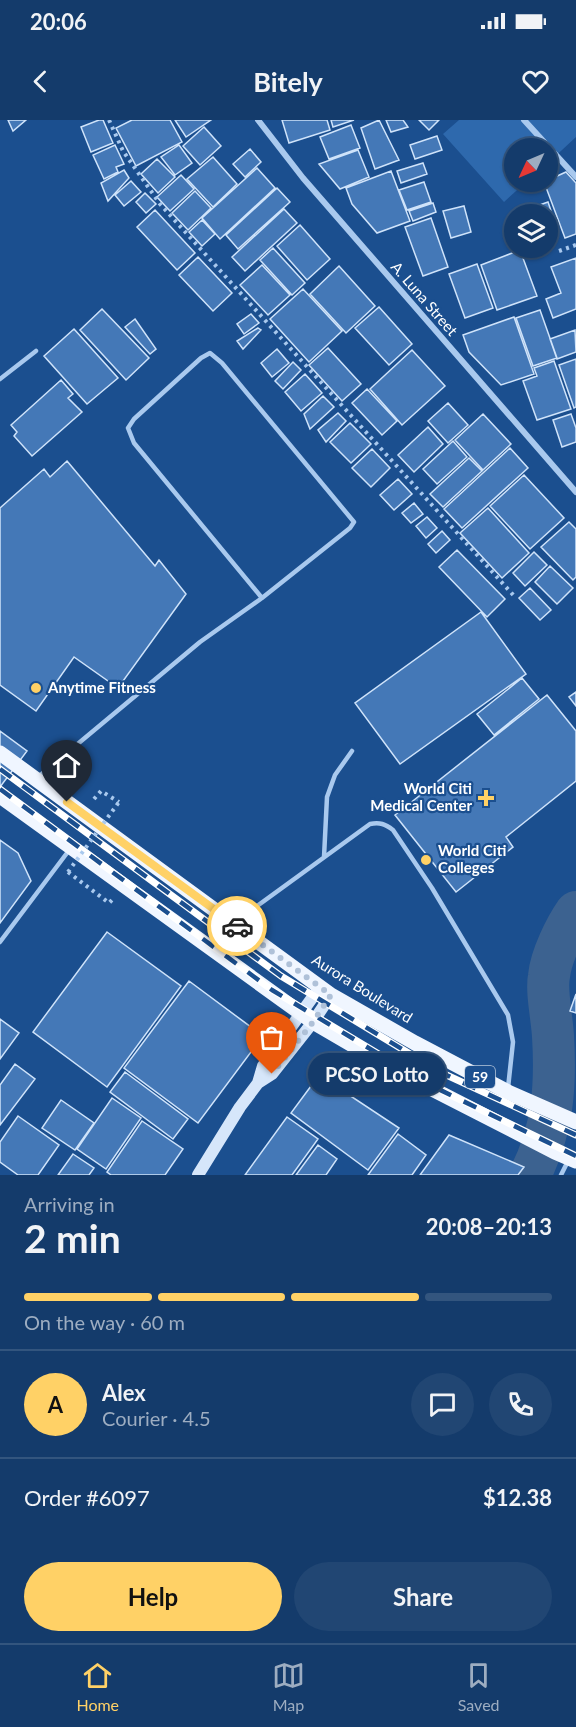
<!DOCTYPE html>
<meta charset="utf-8">
<style>
:root{--surface:#143b6b;--page:#214673;--text:#f1f3f6;--muted:#9dadc1;--line:#33557e;--accent:#ffd166}
body{margin:0;font-family:Lato,sans-serif;background:var(--page);color:var(--text);height:100vh;display:flex;flex-direction:column;font-size:22px;white-space:nowrap}
*{box-sizing:border-box;margin:0}
p{font-size:20px;color:var(--muted)}
.icon{flex:none;width:33px;height:33px;fill:none;stroke:currentColor;stroke-width:2;stroke-linecap:round;stroke-linejoin:round}
.map{position:relative;height:1055px;overflow:hidden}
.panel{display:flex;flex-direction:column;background:var(--surface);flex:1}
.panel>*{flex:none}
.needle{width:39px;rotate:226deg}
.controls{position:absolute;left:504px;top:18px;display:grid;gap:12px}
.controls a{display:grid;place-items:center;width:54px;height:54px;border-radius:50%;background:var(--surface);box-shadow:0 2px 4px #0004,0 0 0 2px var(--line);font-size:30px}
.pin{position:absolute;display:grid;place-items:center;width:51px;height:51px;color:#fff;margin:-62px -26px;border-radius:50% 50% 50% 0;rotate:-45deg;box-shadow:0 0 6px #0007}
.pin .icon{rotate:45deg}
.courier{position:absolute;display:grid;place-items:center;width:60px;height:60px;margin:-30px;border:4px solid #ffd166;border-radius:50%;background:#fff;color:#222;box-shadow:0 2px 8px #0007}
.bubble{position:absolute;height:42px;border-radius:21px;background:var(--surface);box-shadow:0 2px 4px #0004,0 0 0 2px var(--line);font-size:20px;font-weight:700;line-height:42px;text-align:center}
.headline em{font-style:normal;font-weight:700}
.headline div{display:flex;flex-direction:column-reverse}
.headline{display:flex;align-items:center;justify-content:space-between;height:102px;padding:0 24px}
h1{font-size:39px;font-weight:700;line-height:45px}
.bar{display:grid;grid-template-columns:repeat(4,1fr);gap:9px 6px;align-content:center;height:72px;padding:0 24px}
.bar i{height:8px;border-radius:4px;background:var(--line)}
.bar .active{background:var(--accent)}
.bar p{grid-column:span 4}
.line{display:flex;align-items:center;gap:15px;padding:0 24px;border-top:2px solid var(--line)}
.line div{flex:1}
.round{display:grid;place-items:center;flex:none;width:63px;height:63px;border-radius:32px;background:var(--page)}
.action{display:flex;gap:12px;margin-top:auto;padding:12px 24px}
.action a{flex:1;height:69px;border-radius:36px;background:var(--accent);color:#111;font-size:24px;font-weight:700;line-height:69px;text-align:center}
.action a+a{background:var(--page);color:var(--text)}
.status{display:flex;justify-content:space-between;align-items:center;height:42px;padding:0 30px;background:var(--surface);direction:ltr}
.status svg{height:16px;fill:currentColor}
header{display:flex;justify-content:space-between;align-items:center;height:78px;padding:0 24px;background:var(--surface);font-size:27px;font-weight:700}
.tab-bar{display:flex;justify-content:space-around;align-items:center;height:84px;border-top:2px solid var(--line);background:var(--surface);font-size:16px;color:var(--muted)}
.tab-bar a{display:grid;justify-items:center;gap:3px}
.tab-bar .active{color:var(--accent)}
.map>svg:first-child{display:block}
</style>
<div class="status"><b>20:06</b><svg viewBox="0 0 49 12"><path d="M0 12V9h3v3zM5 12V6h3v6zM10 12V3h3v9zM15 12V0h3v12zM26 1h20v11H26zM47 4h2v5h-2z"/></svg></div>
<header><svg class="icon" aria-label="back" viewBox="0 0 24 24"><path d="M15 5l-7 7 7 7"/></svg>Bitely<svg class="icon" aria-label="heart" viewBox="0 0 24 24"><path d="M12 20l-8-8c-3-5 5-10 8-4 3-6 11-1 8 4z"/></svg></header>
<div class="map">
<svg width="576" height="1055" viewBox="0 0 576 1055">
<rect width="100%" height="100%" fill="#1b4f8f"/>
<path fill="#2e69ad" d="M459 0H576V17L548 43V28H514V62H526L504 82 443 14Z"/>
<g fill="none" stroke-linecap="round" stroke-linejoin="round">
<path stroke="#3c6290" stroke-width="42" d="M530 1055C553 1009 556 966 553 916 552 898 546 871 549 856 551 836 565 808 576 792"/>
</g>
<path fill="#4478b7" stroke="#cfe3fa" stroke-width="1.5" d="M8 0H26L13 11Z
M99 0H103L113 23 91 32 81 7Z
M132 0H170L182 22 136 46 116 8Z
M175 0H211L186 17Z
M282 0H327L330 10 289 23Z
M331 0H354L333 7Z
M379 0 399 40 375 49 361 8Z
M386 0H403L408 7 391 12Z
M419 0H439L429 10Z
M351 5 360 28 329 39 320 17Z
M204 7 221 26 200 45 183 26Z
M437 16 442 30 415 39 410 25Z
M115 25 124 44 116 47 118 52 104 59 93 35Z
M179 25 192 43 175 55 161 37Z
M250 29 261 42 245 57 233 44Z
M358 30 369 57 340 69 319 44Z
M213 37 237 64 213 87 187 59Z
M157 39 175 57 158 73 141 54Z
M423 43 427 54 401 63 397 51Z
M257 48 275 68 220 119 202 98Z
M124 50 129 58 108 81 101 63Z
M391 51 410 101 377 113 352 84 346 68Z
M566 52 576 63V114L565 118 544 62Z
M181 55 194 69 170 91 157 77Z
M131 61 141 72 124 86 115 75Z
M424 62 431 82 407 90 399 70Z
M277 68 290 82 238 129 226 115Z
M195 71 211 88 188 110 172 93Z
M145 73 156 84 146 93 136 82Z
M548 82 558 111 548 115V94H518L517 93Z
M433 83 436 92 413 101 409 91Z
M464 86 471 112 451 118 443 91Z
M284 89 297 103 245 151 232 137Z
M155 90 195 133 177 150 137 107Z
M431 98 448 147 423 156 405 107Z
M202 100 215 114 202 126 189 112Z
M300 105 330 139 307 160 277 126Z
M273 128 305 163 292 175 260 140Z
M520 130 537 176 497 190 481 145Z
M198 137 232 173 213 191 179 155Z
M576 138V189L553 198 546 179 561 173 551 147Z
M477 144 493 188 465 198 449 154Z
M262 145 290 175 268 195 240 165Z
M339 146 375 186 346 213 310 174Z
M303 169 342 211 309 242 270 199Z
M379 187 412 224 389 245 355 208Z
M102 189 149 238 126 260 80 210Z
M540 190 557 238 533 246 516 198Z
M251 194 259 203 244 214 237 204Z
M514 197 534 254 501 265 469 232 463 215Z
M135 199 156 229 150 234 125 207Z
M258 208 261 210 243 229 237 221Z
M74 209 118 258 87 284 44 236Z
M575 210 576 232 557 239 550 219Z
M328 228 361 264 342 281 309 245Z
M277 229 289 243 272 257 261 243Z
M412 230 445 266 402 305 370 269Z
M576 239V287L574 288 559 245Z
M554 241 571 289 537 300 523 261 537 256 534 248Z
M293 242 301 250 283 269 275 261Z
M305 254 322 273 301 291 285 272Z
M61 260 73 274 68 278 82 292 32 336 14 316 17 312 11 305Z
M367 269 397 301 382 315 352 283Z
M323 276 334 287 310 309 304 294Z
M448 283 468 305 448 323 428 301Z
M338 293 346 301 326 322 318 310Z
M483 294 511 324 483 350 455 320Z
M571 294 576 308V322L562 327 553 300Z
M350 303 371 324 351 343 330 322Z
M428 307 443 324 414 352 398 335Z
M453 321 467 337 437 364 423 349Z
M510 328 528 348 462 408 444 389Z
M372 329 390 348 371 367 352 348Z
M469 338 482 351 443 387 430 374Z
M67 341 155 446 159 440 186 474 118 568 74 537 36 591 0 565V388L44 349 50 357Z
M524 355 564 398 530 429 490 386Z
M398 359 412 374 394 390 380 375Z
M414 383 423 394 411 403 402 393Z
M488 388 529 433 502 458 460 413Z
M427 397 437 408 426 418 416 406Z
M569 402 576 409V457L573 460 541 427Z
M442 411 450 420 436 433 428 424Z
M457 430 505 479 487 497 439 447Z
M534 432 547 445 525 466 513 453Z
M550 446 573 468 557 484 535 462Z
M530 468 551 490 540 500 519 478Z
M481 492 526 554 400 644 355 583Z
M522 558 539 579 494 615 477 594Z
M576 572V586L569 577Z
M547 575 576 611V661L506 717 513 727 456 772 395 695Z
M0 611 27 631 0 667Z
M0 720 18 733 31 761 0 803Z
M107 812 181 866 107 967 33 912Z
M189 861 263 916 198 1003 124 948Z
M576 874V893L570 891Z
M0 899 19 913 0 939Z
M15 944 35 959 0 1005V965Z
M125 952 188 999 173 1019 110 972Z
M322 960 328 961 399 1008 368 1050 291 993 314 962Z
M112 978 141 998 106 1049 77 1029Z
M61 980 94 1003 75 1030 42 1008Z
M18 996 59 1025 38 1055H18L0 1042V1022Z
M287 997 318 1019 292 1055H245Z
M142 1001 183 1029 165 1055H111L107 1052Z
M398 1014 426 1035 412 1055H368Z
M449 1015 524 1047 518 1055H420Z
M318 1025 337 1039 326 1055H296Z
M73 1034 94 1048 89 1055H58Z"/>
<g fill="none" stroke-linecap="round" stroke-linejoin="round">
<path stroke="#a9c9ee" stroke-width="4" stroke-dasharray="3 4.5" stroke-linecap="butt" d="M109 0 123 31 160 84 515 477
M559 131 576 125
M94 679 101 671 119 682
M68 752 109 783 112 780"/>
<path stroke="#a9c9ee" stroke-width="4.5" d="M0 259 36 231
M38 657 200 522 262 478 350 408 354 402 222 243 210 233 201 238 134 299 128 308 134 323 262 478
M324 737 327 677 335 655 352 631
M235 802 370 704C380 702 385 704 393 710L432 768 508 895 513 922 508 968
M0 822 70 729
M561 1055 568 1041"/>
<path stroke="#a9c9ee" stroke-width="6" d="M258 0 303 58 576 372
M524 0 576 57"/>
<path stroke="#d6e6fa" stroke-width="12" d="M258 963 263 946 320 867
M198 1055 240 987 258 963 272 954 313 902 331 875"/>
<path stroke="#f0f6ff" stroke-width="15" d="M0 633 331 875 415 923 508 972 576 1002
M0 676 313 902 397 951 555 1032 576 1041"/>
<defs>
<path id="rail" d="M0 649 281 856 440 952 576 1015
M0 669 272 870 432 966 576 1036"/>
</defs>
<use href="#rail" stroke="#fff" stroke-width="7"/>
<use href="#rail" stroke="#1b4f8f" stroke-width="4.5" stroke-dasharray="14" stroke-linecap="butt"/>
<path stroke="#a9c9ee" stroke-width="4" stroke-dasharray="3 4.5" stroke-linecap="butt" d="M68 752 119 682"/>
</g>
<g fill="none" stroke-linecap="round" stroke-linejoin="round">
<path stroke="#afc1d8" stroke-width="6" stroke-dasharray="0 10.8" d="M237 806 331 875 313 902 272 954"/>
<path stroke="#ffd166" stroke-width="8" d="M67 682 237 806"/>
</g>
<g fill="#ffd166" stroke="#1b4f8f" stroke-width="2">
<circle cx="36" cy="568" r="6"/>
<path d="M483 669h6v6h6v6h-6v6h-6v-6h-6v-6h6z"/>
<circle cx="426" cy="740" r="6"/>
</g>
<g text-anchor="middle" stroke-width="4.5" stroke-linejoin="round" paint-order="stroke">
<rect fill="#1b4f8f" stroke="#bbcadd" stroke-width="1.5" x="465" y="946" width="30" height="22" rx="4.5"/>
<g font-size="14" font-weight="bold" fill="#fff">
<text x="480" y="962">59</text>
</g>
<g font-size="15" fill="#fff" stroke="#1b4f8f">
<text transform="translate(424 179) rotate(49)" y="5">A. Luna Street</text>
<text transform="translate(362 869) rotate(32)" y="5">Aurora Boulevard</text>
</g>
<g font-size="15" font-weight="bold" fill="#fff" stroke="#1b4f8f" text-anchor="start">
<text x="48" y="573">Anytime Fitness</text>
<text x="472" y="674" text-anchor="end">World Citi<tspan x="472" dy="17">Medical Center</tspan></text>
<text x="438" y="736">World Citi<tspan x="438" dy="17">Colleges</tspan></text>
</g>
</g>
</svg>
<div class="controls">
<a><svg class="needle" viewBox="-14 -14 28 28"><path d="M0-13l5 13h-10z" fill="#e53935"/><path d="M0 13l5-13h-10z" fill="#9dadc1"/></svg></a>
<a><svg class="icon" aria-label="layers" viewBox="0 0 24 24"><path d="M12 4l9 5-9 5-9-5zM3 14l9 5 9-5"/></svg></a>
</div>
<div class="pin" style="left:272px;top:954px;background:#ea580c"><svg class="icon" aria-label="bag" viewBox="0 0 24 24"><path d="M5 8h14l-1 12H6zM9 8a3 3 0 0 1 6 0"/></svg></div>
<div class="pin" style="left:67px;top:682px;background:#1f2937"><svg class="icon" aria-label="home" viewBox="0 0 24 24"><path d="M3 11l9-7 9 7M6 9v11h12V9"/></svg></div>
<div class="courier" style="left:237px;top:806px"><svg class="icon" aria-label="car" viewBox="0 0 24 24"><path d="M5 17H2v-5l4-1 3-4h7l3 4 3 1v5h-3M9 17h6M6 11h13"/><circle cx="7" cy="17" r="2"/><circle cx="17" cy="17" r="2"/></svg></div>
<div class="bubble" style="left:308px;top:933px;width:138px">PCSO Lotto</div>
</div>
<section class="panel">
<div class="headline"><div><h1>2 min</h1><p>Arriving in</p></div><em>20:08–20:13</em></div>
<div class="bar"><i class="active"></i><i class="active"></i><i class="active"></i><i></i><p>On the way · 60 m</p></div>
<div class="line" style="height:108px"><b class="round" style="background:var(--accent);color:#111">A</b><div><b>Alex</b><p>Courier · 4.5</p></div><a class="round"><svg class="icon" aria-label="chat" viewBox="0 0 24 24"><path d="M4 5h16v11H9l-5 4z"/></svg></a><a class="round"><svg class="icon" aria-label="phone" viewBox="0 0 24 24"><path d="M5 4h4l2 5-3 2q2 4 5 5l2-3 5 2v4C11 20 4 13 5 4z"/></svg></a></div>
<div class="line" style="height:78px"><div>Order #6097</div><b>$12.38</b></div>
<div class="action"><a>Help</a><a>Share</a></div>
</section>
<nav class="tab-bar">
<a class="active"><svg class="icon" aria-label="home" viewBox="0 0 24 24"><path d="M3 11l9-7 9 7M6 9v11h12V9"/></svg>Home</a>
<a><svg class="icon" aria-label="map" viewBox="0 0 24 24"><path d="M3 6l6-2 6 2 6-2v14l-6 2-6-2-6 2zM9 4v14M15 6v14"/></svg>Map</a>
<a><svg class="icon" aria-label="saved" viewBox="0 0 24 24"><path d="M7 4h10v16l-5-4-5 4z"/></svg>Saved</a>
</nav>
